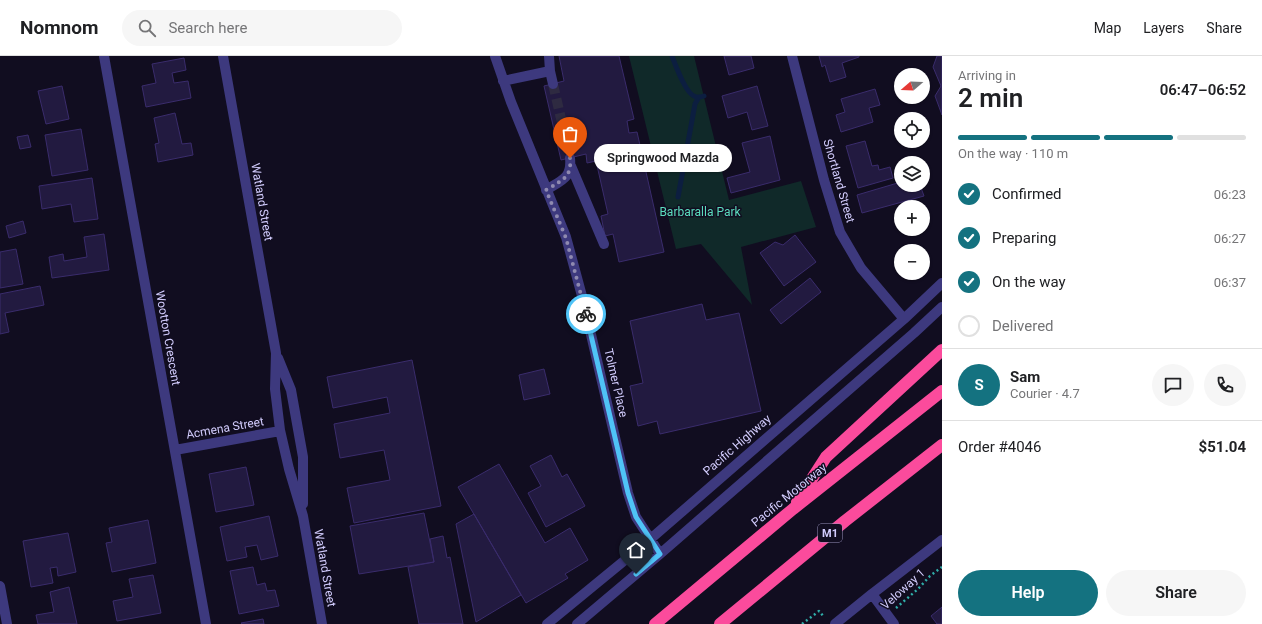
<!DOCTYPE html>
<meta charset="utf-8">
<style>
:root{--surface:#fff;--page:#f6f6f6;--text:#202124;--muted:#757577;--line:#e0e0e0;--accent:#147280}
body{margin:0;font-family:Roboto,sans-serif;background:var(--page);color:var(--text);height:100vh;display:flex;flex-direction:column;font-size:15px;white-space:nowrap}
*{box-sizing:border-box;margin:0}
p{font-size:13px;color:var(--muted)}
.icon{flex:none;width:22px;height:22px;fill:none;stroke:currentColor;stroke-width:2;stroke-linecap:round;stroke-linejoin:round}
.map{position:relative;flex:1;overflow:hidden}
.sheet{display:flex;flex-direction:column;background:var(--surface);width:320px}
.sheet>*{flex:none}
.needle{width:26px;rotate:251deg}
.tools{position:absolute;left:894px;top:12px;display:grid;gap:8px}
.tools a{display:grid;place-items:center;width:36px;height:36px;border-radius:50%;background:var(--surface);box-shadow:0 1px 3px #0004;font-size:20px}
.pin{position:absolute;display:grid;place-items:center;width:34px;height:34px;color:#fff;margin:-41px -17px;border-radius:50% 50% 50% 0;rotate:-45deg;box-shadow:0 0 4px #0007}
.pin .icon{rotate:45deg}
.courier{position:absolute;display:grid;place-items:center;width:40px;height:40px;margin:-20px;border:3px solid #4fc3f7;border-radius:50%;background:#fff;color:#222;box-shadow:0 1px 5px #0007}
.bubble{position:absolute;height:28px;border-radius:14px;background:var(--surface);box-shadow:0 1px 3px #0004;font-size:13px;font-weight:600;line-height:28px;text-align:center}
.headline em{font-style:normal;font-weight:600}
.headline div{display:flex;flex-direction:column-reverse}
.headline{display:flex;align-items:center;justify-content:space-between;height:68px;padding:0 16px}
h1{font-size:26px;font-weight:600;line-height:30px}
.bar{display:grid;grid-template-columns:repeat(4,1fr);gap:6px 4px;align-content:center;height:48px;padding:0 16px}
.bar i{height:5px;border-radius:3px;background:var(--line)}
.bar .current{background:var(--accent)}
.bar p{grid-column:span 4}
.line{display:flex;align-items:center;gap:10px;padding:0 16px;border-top:1px solid var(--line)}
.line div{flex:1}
.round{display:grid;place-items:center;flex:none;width:42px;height:42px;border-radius:21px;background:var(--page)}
ol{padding:0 16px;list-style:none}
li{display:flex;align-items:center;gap:12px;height:44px}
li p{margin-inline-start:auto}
li .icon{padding:4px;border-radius:50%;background:var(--accent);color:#fff;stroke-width:4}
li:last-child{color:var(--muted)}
li i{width:22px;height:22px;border:2px solid var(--line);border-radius:50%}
.action{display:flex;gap:8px;margin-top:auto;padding:8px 16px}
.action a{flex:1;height:46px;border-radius:24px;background:var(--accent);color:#fff;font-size:16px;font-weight:600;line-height:46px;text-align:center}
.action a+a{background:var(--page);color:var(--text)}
header{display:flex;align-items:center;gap:24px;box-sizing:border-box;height:56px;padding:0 20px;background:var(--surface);border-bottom:1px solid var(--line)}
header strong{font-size:19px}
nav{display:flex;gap:22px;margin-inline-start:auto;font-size:14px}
.search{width:280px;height:36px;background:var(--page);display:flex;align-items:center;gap:10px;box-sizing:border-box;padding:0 14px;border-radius:22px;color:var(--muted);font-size:15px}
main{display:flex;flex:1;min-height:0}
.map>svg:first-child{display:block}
</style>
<header>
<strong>Nomnom</strong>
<div class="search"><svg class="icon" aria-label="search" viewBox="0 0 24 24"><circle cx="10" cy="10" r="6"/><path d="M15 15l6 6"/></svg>Search here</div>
<nav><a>Map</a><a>Layers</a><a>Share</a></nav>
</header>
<main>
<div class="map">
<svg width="942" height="568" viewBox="0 0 942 568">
<rect width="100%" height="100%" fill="#110d20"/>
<path fill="#102929" d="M629 0H694L729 144 801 125 816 171 741 191 752 249 701 188 676 193Z"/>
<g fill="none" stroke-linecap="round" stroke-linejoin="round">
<path stroke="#0c1e40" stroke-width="5" d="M672 0C676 10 685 36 694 40 697 42 701 41 704 40
M678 141 695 48 699 41"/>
</g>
<path fill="#221a40" stroke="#3a2c6c" d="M559 0H619L634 63 627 65 629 77 637 76 664 196 619 206 613 178 605 180 601 160 608 158 596 105 587 107 586 98 561 104 544 30 564 25Z
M724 0H751L754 12 729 19Z
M819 0H859V1L842 7 846 21 830 26 825 9 822 11Z
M937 0H942V59L935 40 941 30 933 11Z
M184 2 186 14 172 17 174 27 188 25 191 42 146 51 142 30 156 27 152 8Z
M62 30 69 63 46 68 38 35Z
M757 30 768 70 752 74 747 56 728 62 722 40Z
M875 33 880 49 869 52 873 66 841 76 836 59 845 56 841 43Z
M175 57 182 88 191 87 193 99 158 106 155 88 159 87 154 62Z
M81 73 88 114 52 120 45 79Z
M28 79 31 91 20 93 17 81Z
M770 80 780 124 731 137 727 122 750 116 742 87Z
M865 85 872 110 878 109 879 114 890 111 893 122 858 132 846 90Z
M92 122 98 163 74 166 71 148 42 153 39 130Z
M901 126V129H920L924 140 862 157 857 139Z
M23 165 26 177 9 182 6 170Z
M104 178 109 214 52 222 49 201 63 198 64 205 87 201 84 181Z
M795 179 816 206 784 230 760 197 775 186 783 189Z
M16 193 23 228 0 232V196Z
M810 222 821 236 781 268 770 254Z
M40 230 44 249 5 257 9 276 0 278V238Z
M702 248 706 264 739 257 761 355 660 378 657 365 638 370 630 330 643 327 630 265Z
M412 304 441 450 354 467 347 432 390 424 384 394 340 402 334 368 390 357 387 341 333 352 327 321Z
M544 313 550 338 524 344 519 319Z
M551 399 562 421 567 418 585 450 546 471 528 437 541 430 530 410Z
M499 408 545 487 570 472 588 504 565 518 568 522 526 547 458 431Z
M246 411 254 449 216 456 209 418Z
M424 457 434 506 359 518 350 470Z
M474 458 521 539 476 566 456 468Z
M269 460 278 500 261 504 257 489 245 491 247 501 227 505 220 471Z
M148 464 156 507 112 516 106 487 112 486 109 472Z
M68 477 76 516 58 520 57 511 50 512 53 527 31 531 23 485Z
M443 480 447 502 450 501 463 568H419L408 511 434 506 430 483Z
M253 511 257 529 265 527 267 535 275 534 279 550 239 558 230 515Z
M153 519 161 557 117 565 113 545 133 541 129 523Z
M69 531 77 568H38L36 559 54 556 50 536Z
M942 551V568H937L931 560Z
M263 563 264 568H242L241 567Z"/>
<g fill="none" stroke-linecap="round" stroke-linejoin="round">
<path stroke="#2e2a41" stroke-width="10" stroke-dasharray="10 5" stroke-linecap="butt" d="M553 28 570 102"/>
<path stroke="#30aea9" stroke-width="2.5" stroke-dasharray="2 3" stroke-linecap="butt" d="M896 552 918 533 930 520 942 511
M802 568 819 555 824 561"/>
<path stroke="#3d397e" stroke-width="10" d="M104 0 206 568
M223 0 276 297 275 333 280 374 289 413 303 460 322 568
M495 0 511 46 566 181 582 240 628 437 636 461 660 498
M549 0 550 15 553 28
M792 0 824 124 840 176 861 212 904 263
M503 25 550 15
M571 110 604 188
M546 134C562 124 572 122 570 102
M278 302 291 334 303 401V448
M175 394 280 375
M0 530 7 568
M872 538 894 568
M547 568 647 486 904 263 942 227
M577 568 660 498 914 277 942 251
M835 568 872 538 942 484"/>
<path stroke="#fb4b9c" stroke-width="12" d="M797 446 826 401 942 294
M655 568 793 453 942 335
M720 568 845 465 942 389"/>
</g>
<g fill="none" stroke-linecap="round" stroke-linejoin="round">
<path stroke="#8f8ab0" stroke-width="4" stroke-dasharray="0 7.2" d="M570 102C572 122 562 124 546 134L566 182 586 258"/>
<path stroke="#4fc3f7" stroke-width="5" d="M586 258 628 437 636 461 660 498 636 518"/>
</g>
<g text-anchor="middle" stroke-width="3" stroke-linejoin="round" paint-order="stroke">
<rect fill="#110d20" stroke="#9993bb" stroke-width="1" x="818" y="468" width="24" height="18" rx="3"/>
<g font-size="11" font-weight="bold" fill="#d3cdfe">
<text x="830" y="481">M1</text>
</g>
<g font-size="12" fill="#d3cdfe" stroke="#110d20">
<text transform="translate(839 125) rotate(74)" y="4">Shortland Street</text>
<text transform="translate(262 146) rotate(80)" y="4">Watland Street</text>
<text transform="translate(168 282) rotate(80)" y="4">Wootton Crescent</text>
<text transform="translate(616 327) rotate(77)" y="4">Tolmer Place</text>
<text transform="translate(225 372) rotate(-10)" y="4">Acmena Street</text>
<text transform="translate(737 389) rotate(-41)" y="4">Pacific Highway</text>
<text transform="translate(789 439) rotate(-39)" y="4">Pacific Motorway</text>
<text transform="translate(325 512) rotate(80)" y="4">Watland Street</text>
<text transform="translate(903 533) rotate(-42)" y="4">Veloway 1</text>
</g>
<g font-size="12" fill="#5bdcbe" stroke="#110d20">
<text x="700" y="160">Barbaralla Park</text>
</g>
</g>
</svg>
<div class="tools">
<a><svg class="needle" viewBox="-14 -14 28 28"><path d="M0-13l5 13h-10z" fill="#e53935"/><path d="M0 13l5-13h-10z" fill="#757577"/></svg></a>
<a><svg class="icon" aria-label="locate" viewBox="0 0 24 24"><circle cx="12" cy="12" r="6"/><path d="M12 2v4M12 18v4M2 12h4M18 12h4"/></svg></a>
<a><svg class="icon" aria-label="layers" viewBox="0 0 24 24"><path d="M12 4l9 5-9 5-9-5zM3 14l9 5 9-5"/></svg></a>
<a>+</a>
<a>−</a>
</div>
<div class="pin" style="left:570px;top:102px;background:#ea580c"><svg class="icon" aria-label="bag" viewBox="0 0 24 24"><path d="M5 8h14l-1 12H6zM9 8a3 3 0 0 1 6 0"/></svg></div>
<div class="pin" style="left:636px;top:518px;background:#1f2937"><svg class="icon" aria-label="home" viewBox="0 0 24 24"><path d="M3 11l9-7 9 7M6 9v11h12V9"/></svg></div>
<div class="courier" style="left:586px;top:258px"><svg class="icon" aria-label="bike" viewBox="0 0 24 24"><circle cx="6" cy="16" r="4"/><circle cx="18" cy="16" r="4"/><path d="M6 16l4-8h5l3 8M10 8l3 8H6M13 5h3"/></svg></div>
<div class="bubble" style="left:594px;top:88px;width:138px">Springwood Mazda</div>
</div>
<section class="sheet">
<div class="headline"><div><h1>2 min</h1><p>Arriving in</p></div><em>06:47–06:52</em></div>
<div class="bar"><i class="current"></i><i class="current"></i><i class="current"></i><i></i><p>On the way · 110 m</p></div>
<ol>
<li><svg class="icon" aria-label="check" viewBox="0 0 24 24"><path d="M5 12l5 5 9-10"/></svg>Confirmed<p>06:23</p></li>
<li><svg class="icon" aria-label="check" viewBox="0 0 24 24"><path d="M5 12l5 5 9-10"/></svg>Preparing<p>06:27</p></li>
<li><svg class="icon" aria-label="check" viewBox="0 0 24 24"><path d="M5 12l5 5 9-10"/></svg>On the way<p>06:37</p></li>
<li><i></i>Delivered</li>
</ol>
<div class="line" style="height:72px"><b class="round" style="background:var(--accent);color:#fff">S</b><div><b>Sam</b><p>Courier · 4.7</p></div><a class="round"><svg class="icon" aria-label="chat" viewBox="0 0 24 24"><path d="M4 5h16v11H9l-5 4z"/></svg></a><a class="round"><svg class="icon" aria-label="phone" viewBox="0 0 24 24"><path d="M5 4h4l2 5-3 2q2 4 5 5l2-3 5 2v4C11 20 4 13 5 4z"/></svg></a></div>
<div class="line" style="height:52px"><div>Order #4046</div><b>$51.04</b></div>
<div class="action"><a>Help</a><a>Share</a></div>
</section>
</main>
